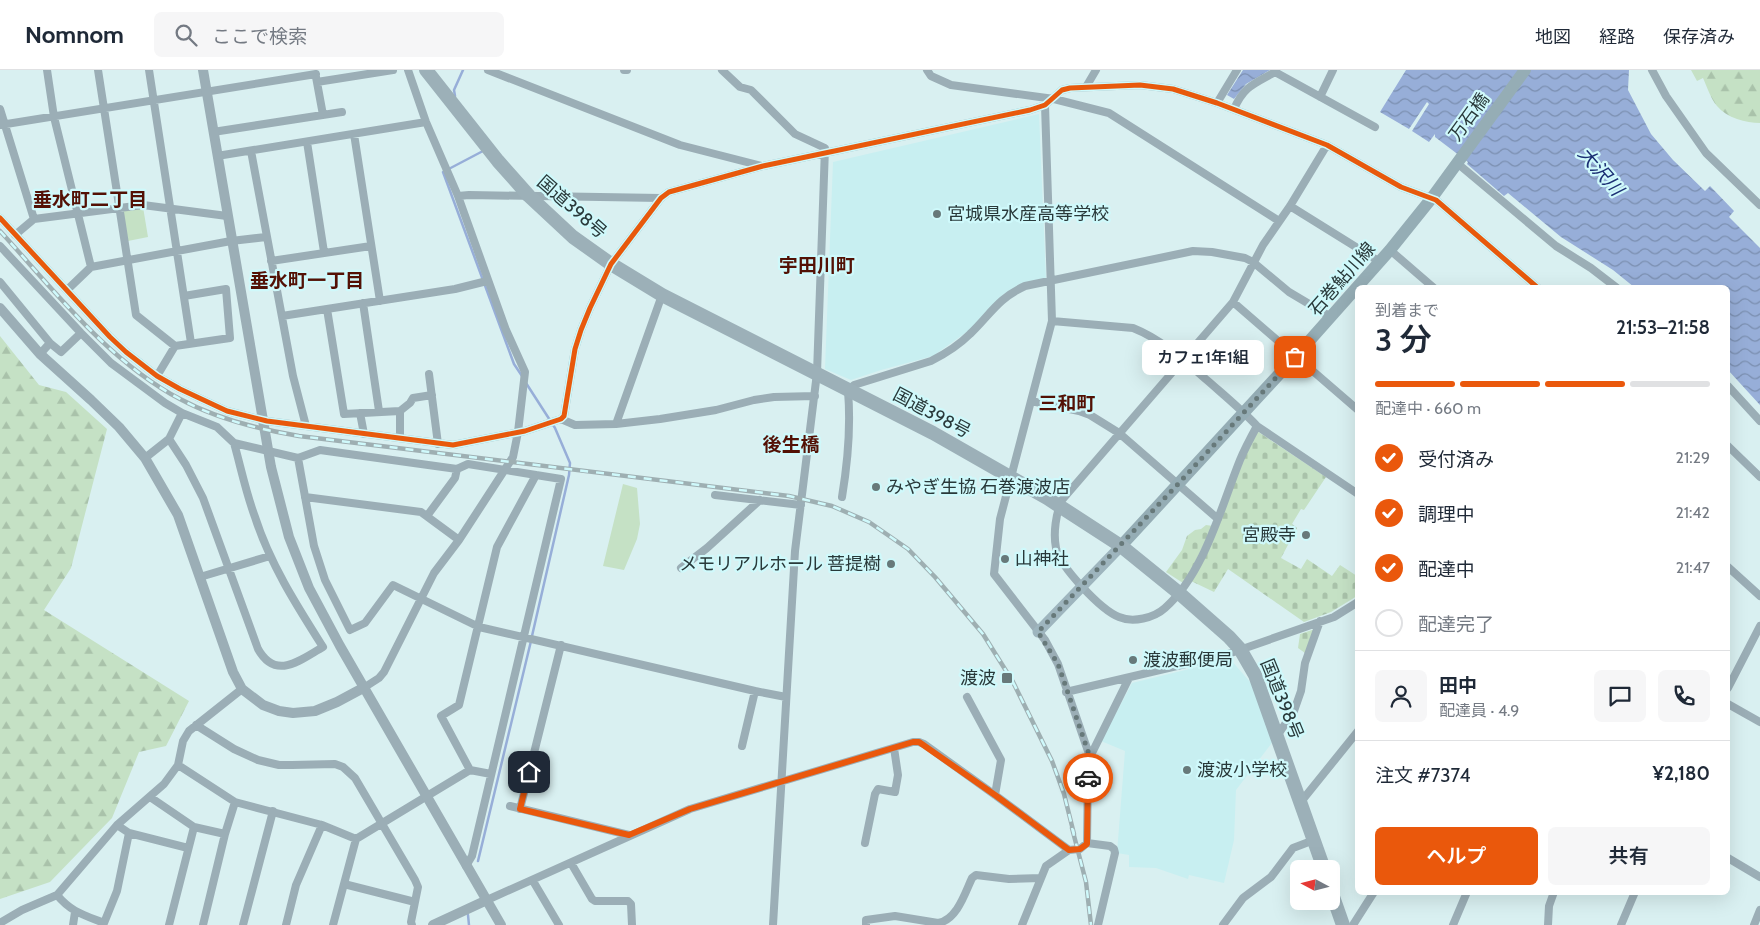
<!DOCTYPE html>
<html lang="ja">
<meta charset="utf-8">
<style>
:root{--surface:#fff;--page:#f6f6f7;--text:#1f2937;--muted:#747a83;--line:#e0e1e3;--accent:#ea580c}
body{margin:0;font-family:Cabin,"Noto Sans JP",sans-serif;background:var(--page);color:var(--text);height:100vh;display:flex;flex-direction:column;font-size:19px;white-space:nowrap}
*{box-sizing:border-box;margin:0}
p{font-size:16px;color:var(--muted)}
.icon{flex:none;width:28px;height:28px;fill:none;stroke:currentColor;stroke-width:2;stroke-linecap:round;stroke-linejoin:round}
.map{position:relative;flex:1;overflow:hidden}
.sheet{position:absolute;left:1355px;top:215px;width:375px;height:610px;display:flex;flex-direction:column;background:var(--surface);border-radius:8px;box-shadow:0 5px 20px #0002}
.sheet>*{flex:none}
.needle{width:32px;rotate:277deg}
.tools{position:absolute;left:1290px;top:790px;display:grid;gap:10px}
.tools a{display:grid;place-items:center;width:50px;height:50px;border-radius:8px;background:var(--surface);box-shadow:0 5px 20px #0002;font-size:25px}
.pin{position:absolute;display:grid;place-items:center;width:42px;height:42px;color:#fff;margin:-21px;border-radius:10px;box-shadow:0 2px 8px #0006}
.courier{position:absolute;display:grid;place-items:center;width:50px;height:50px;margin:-25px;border:4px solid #ea580c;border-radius:50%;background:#fff;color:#222;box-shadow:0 1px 6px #0007}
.bubble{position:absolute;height:35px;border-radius:8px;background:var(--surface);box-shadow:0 5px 20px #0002;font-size:16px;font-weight:600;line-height:35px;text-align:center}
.head em{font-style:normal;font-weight:600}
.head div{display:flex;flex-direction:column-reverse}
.head{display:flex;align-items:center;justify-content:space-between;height:85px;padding:0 20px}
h1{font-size:32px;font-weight:600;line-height:38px}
.bar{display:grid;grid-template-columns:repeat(4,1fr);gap:8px 5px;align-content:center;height:60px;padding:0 20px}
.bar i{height:6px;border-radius:4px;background:var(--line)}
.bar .on{background:var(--accent)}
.bar p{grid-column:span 4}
.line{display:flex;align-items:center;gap:12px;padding:0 20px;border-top:1px solid var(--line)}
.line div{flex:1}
.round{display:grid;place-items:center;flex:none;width:52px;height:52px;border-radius:8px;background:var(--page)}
ol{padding:0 20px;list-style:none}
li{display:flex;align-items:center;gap:15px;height:55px}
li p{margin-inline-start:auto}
li .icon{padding:5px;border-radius:50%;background:var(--accent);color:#fff;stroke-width:4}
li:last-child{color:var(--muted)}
li i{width:28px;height:28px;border:2px solid var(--line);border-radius:50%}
.action{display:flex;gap:10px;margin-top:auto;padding:10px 20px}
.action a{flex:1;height:58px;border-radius:8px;background:var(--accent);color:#fff;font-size:20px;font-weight:600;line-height:58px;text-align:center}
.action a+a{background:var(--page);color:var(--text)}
header{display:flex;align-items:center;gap:30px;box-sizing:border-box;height:70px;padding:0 25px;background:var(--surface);border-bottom:1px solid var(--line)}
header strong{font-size:24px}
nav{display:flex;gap:28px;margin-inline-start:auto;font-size:18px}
.search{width:350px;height:45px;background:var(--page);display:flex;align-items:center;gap:12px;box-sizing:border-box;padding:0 18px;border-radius:8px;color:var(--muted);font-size:19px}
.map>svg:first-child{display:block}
</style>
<header>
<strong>Nomnom</strong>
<div class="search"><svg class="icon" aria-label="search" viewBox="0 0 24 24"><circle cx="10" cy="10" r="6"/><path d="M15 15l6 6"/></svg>ここで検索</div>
<nav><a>地図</a><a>経路</a><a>保存済み</a></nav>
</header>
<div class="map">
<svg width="1760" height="855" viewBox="0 0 1760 855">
<defs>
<pattern id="forest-firs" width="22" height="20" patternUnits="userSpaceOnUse" patternTransform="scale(1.25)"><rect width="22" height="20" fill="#c5e1c5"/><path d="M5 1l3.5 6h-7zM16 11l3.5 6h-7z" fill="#a9c2aa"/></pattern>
<pattern id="cemetery-stones" width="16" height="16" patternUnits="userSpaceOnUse" patternTransform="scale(1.25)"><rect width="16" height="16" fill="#c5e1c5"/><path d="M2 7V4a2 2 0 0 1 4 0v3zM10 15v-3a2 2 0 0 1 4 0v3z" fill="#a9c2aa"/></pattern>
<pattern id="water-waves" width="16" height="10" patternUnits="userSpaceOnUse" patternTransform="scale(1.25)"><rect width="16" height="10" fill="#97aed8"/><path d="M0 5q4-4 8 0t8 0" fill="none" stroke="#7b8fb0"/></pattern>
</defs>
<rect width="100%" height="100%" fill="#d9f0f1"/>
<path fill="#c8eff1" d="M1039 44 1046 209 1022 213 1004 224 971 259 933 286 881 300 851 310 825 299 833 92Z
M1230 589 1251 613 1274 670 1236 720 1234 770 1224 813 1189 805 1188 809 1156 798 1129 797V785L1117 783 1125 681 1101 671 1132 613Z"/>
<path fill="url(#forest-firs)" d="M1691 0H1760V53C1746 53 1727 48 1717 36 1711 29 1707 17 1703 8L1697 11Z
M0 266 39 315 66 322 107 359 71 498 44 540 189 631 166 676 139 682 112 748 50 812 0 829Z"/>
<path fill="url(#cemetery-stones)" d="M1257 361 1326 407 1304 440 1301 439 1292 454 1297 458 1281 488 1301 499 1307 489 1332 506 1340 495 1357 506V526L1331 542 1304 552 1228 499 1214 522 1191 511 1241 393Z
M1206 455 1213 456 1188 506 1183 513 1166 502 1182 480 1187 466 1195 460 1201 459Z
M1315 559 1305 583 1298 578 1300 564Z"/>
<path fill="#c5e1c5" d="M143 137 148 167 128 171 123 141Z
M623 414 637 418 640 454 637 469 624 500 603 496Z"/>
<path fill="url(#water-waves)" d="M1243 0H1270L1246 14 1234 29 1227 25Z
M1406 0H1629L1628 20 1651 64 1673 90 1705 121 1710 116 1734 141 1729 147 1760 178V335L1728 300V218L1634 217 1613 200 1561 167 1508 123 1504 126 1467 94 1468 92 1435 67V64L1429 72 1412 61 1429 34 1427 32 1409 59 1380 42Z"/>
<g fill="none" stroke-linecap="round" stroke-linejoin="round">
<path stroke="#97aed8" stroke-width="2.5" d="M455 26 454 20 463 0
M483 81 443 102 514 294 522 306
M526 313 555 358 570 393 569 405 532 566
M478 791 531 571
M468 845 469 855"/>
<path stroke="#9baeb6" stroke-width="8" d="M47 0 54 47 91 197
M98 0 136 245 175 276
M149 0 191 273
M488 0 680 75 762 96
M624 0H627
M722 0 740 17 751 20 795 64 825 78 817 303 795 481 773 855
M927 0 931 6 951 15 1054 29 1109 43 1279 151
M1652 0 1666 26 1706 83 1760 135
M316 7 323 45
M317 12 393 0
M1086 17 1096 0
M1320 27 1333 0
M1217 33 1237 0
M1045 35 1052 251 1000 449 994 504 1045 570 1058 594 1090 687
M0 39 34 149
M1234 39C1244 16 1254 14 1275 2L1375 57
M0 55 316 4
M213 62 342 42
M354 64 380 231
M307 72 324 182
M251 81 293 306 306 356
M217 86 426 52
M1457 93 1556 176 1591 198 1617 218
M458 126 469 125 661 128
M1290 136 1380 192
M0 148 110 267 126 282 157 306 180 319 227 341 267 351 453 375 525 361 561 349 564 346 575 279 581 260 590 238 611 194 661 128 669 122 763 96 1030 40 1045 35 1062 20 1070 18 1140 15 1173 19 1217 33 1327 75 1401 117 1436 130 1538 218
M15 165 34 149 143 135 227 146
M0 176 81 263 111 293 165 333 182 343 217 357 234 373 298 388 320 380 457 399 468 394 536 405
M1390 180 1434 218
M271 191 371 176
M0 212 50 273 40 284
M67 220 91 197 231 171 266 167
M1233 232 1358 340
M363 233 379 341
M327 239 344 344 400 341 410 333 413 328 432 325
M282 246 455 219 487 211
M1052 251 1133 258C1161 269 1185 291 1208 311 1225 326 1242 340 1257 356L1358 424
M50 273 61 282 81 263
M429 304 438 374
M157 306 175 276 230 268 226 219 184 226
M1728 316 1760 351
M1031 331 1079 341 1090 345 1119 363 1218 449
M400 341V368
M360 343 364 364
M561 349 575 355 616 354 660 349 716 340 754 330 774 327 815 326
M616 354 662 225
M1257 356C1251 367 1245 378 1240 390 1221 437 1204 504 1165 538 1154 548 1133 553 1119 547 1101 540 1060 497 1056 478 1053 463 1056 443 1062 430L1233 232 1263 175 1290 136 1327 75
M169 369 186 395 203 428 258 579C276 611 300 590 323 577 297 536 270 494 255 447 246 423 241 398 234 373
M1728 376 1760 407
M145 388 169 369 182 343
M298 388 314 476 325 510 350 560 365 553 393 515 479 557 755 621 786 627
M715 425 801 435
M305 427 421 442 459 470
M842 427C848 391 851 357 848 321L854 315 931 291C945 284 959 275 970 264 991 244 997 229 1025 216L1193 181 1212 182 1245 188 1253 192 1289 222 1331 247
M427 446 455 408 457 399
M1728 497 1760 526
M681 498 707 478 760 430
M200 507 270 486
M365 617 379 608 384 602 434 503 459 470 513 387 518 362 525 302 506 260 458 126 426 52 408 0
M1728 618 1760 556
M1066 622 1228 584 1334 547 1358 532
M967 627 1001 690 995 725
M1728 634 1760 652
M196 655 234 679 258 690 279 695H292L335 694 343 697 355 708 415 810 418 817 411 852 412 855
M1277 666 1294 641 1301 621 1305 593 1320 551
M742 676 755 621
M178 695 235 732 322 755 356 769
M150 727 194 757 225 764
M1300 733 1358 661
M510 736 629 765
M520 739 561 575
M117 755 129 763 188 778
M865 773 875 724 878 719 895 722 898 705 894 678
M1087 773 1110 776 1114 779 1115 783 1098 855
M1728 788 1760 807
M571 793 592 829 595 831H628L631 834 632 855
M466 796 472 786 561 409 536 405 497 477 459 635 441 646 470 700
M533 811 559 855
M344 814 415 832
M57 825C71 842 84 845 104 853L117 821 129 763
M487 830 690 739 913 672H919L924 674 995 725 1069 780 1080 779 1087 773 1088 699 1090 687 1129 608
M0 853 22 840 57 825 117 755 164 714 178 695 183 671 189 661 242 619
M73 855 75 842
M169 855 194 757
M203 855 225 764 235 732
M243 855 273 741
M286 855 296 815 322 755
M333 855 356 769 470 700 491 704
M866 855V850L895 846 938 853C957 850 965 823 972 808L976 805 1009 809 1041 808
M1022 855 1046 796 1069 780
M1223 855 1243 828 1271 807 1293 778 1314 770
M1353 855 1374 822
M1453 855 1467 822
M1548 855 1549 836 1554 822
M1621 855 1635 822
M1754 855 1760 840"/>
<path stroke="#9baeb6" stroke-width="10" d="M203 0 271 397 289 467 309 518 340 576 501 855
M0 238 40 284 91 330 119 357 145 388 178 445 233 602 242 619 263 635 279 641 293 643 315 641 337 632 365 617
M433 855 487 830"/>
<path stroke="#9eb5be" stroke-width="11" d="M1038 562 1121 476"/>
<path stroke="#95adb5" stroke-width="12" d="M1121 476 1295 287 1390 180 1431 129 1525 0"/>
<path stroke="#9cb0b8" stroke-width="14" d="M426 0 498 91 529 126 573 167 611 194 662 225 933 363 1047 428 1121 476 1179 523 1229 567 1240 579 1255 605 1324 799
M1331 821 1343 855"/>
<defs>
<path id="rail" d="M0 161C54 220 108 291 180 329 217 349 257 359 299 366L789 426 832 436 869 452 908 479 935 507 983 564 1013 612 1052 691 1064 724 1074 764
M1072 758 1086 812 1091 855"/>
</defs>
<use href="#rail" stroke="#9eafb2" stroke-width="4.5"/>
<use href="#rail" stroke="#cff9fb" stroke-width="2.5" stroke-dasharray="8" stroke-linecap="butt"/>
<defs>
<path id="cycleway" d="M0 148 110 267 126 282 157 306 180 319 227 341 267 351 453 375 525 361 561 349 564 346 575 279 581 260 590 238 611 194 661 128 669 122 763 96 1030 40 1045 35 1062 20 1070 18 1140 15 1173 19 1217 33 1327 75 1401 117 1436 130 1538 218"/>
</defs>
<use href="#cycleway" stroke="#cff9fb" stroke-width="8"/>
<use href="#cycleway" stroke="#e8590c" stroke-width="5"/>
</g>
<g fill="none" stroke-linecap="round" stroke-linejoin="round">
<path stroke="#67797a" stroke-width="5" stroke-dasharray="0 9" d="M1088 708 1090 687 1058 594 1038 562 1178 414 1295 287"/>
<path stroke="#ea580c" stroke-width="6" d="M529 702 520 739 629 765 690 739 913 672H919L995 725 1069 780 1080 779 1087 774 1088 708"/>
</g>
<g fill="#67797a" stroke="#cff9fb" stroke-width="2">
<circle cx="937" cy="144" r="5"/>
<circle cx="876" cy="417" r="5"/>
<circle cx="1306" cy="465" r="5"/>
<circle cx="1005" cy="489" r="5"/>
<circle cx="891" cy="494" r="5"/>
<circle cx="1133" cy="590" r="5"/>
<rect x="1001" y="602" width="12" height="12" rx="2.5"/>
<circle cx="1187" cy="700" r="5"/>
</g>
<g text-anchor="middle" stroke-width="4.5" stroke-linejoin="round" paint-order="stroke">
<g font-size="18" fill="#29393a" stroke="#cff9fb">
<text transform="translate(1469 47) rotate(-54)" y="6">万石橋</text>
<text transform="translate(572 137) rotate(41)" y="6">国道398号</text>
<text transform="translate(1342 209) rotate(-49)" y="6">石巻鮎川線</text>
<text transform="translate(932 343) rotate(28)" y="6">国道398号</text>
<text transform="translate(1282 629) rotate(68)" y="6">国道398号</text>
</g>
<g font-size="18" fill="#29393a" stroke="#cff9fb" text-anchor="start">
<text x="947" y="150">宮城県水産高等学校</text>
<text x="886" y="423">みやぎ生協 石巻渡波店</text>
<text x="1296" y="471" text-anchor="end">宮殿寺</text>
<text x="1015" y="495">山神社</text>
<text x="881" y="500" text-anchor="end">メモリアルホール 菩提樹</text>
<text x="1143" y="596">渡波郵便局</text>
<text x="996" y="614" text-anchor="end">渡波</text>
<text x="1197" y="706">渡波小学校</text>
</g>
<g font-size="19" font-style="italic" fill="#1a2e73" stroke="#cff9fb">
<text transform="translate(1601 101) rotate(49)" y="7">大沢川</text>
</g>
<g font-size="19" font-weight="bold" fill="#531105" stroke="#cff9fb">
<text x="90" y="136">垂水町二丁目</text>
<text x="817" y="202">宇田川町</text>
<text x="307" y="217">垂水町一丁目</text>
<text x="1067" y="340">三和町</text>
<text x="791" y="381">後生橋</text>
</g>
</g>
</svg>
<div class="tools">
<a><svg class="needle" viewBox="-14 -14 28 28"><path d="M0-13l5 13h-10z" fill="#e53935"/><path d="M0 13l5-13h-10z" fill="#747a83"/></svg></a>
</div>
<div class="pin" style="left:1295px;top:287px;background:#ea580c"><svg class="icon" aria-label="bag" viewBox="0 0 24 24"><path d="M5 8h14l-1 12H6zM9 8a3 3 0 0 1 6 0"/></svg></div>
<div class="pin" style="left:529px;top:702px;background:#1f2937"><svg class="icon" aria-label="home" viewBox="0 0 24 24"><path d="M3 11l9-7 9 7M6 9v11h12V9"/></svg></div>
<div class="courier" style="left:1088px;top:708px"><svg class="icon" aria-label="car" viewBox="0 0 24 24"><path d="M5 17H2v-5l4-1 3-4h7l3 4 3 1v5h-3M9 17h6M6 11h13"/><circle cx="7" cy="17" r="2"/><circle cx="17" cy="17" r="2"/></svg></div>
<div class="bubble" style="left:1142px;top:270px;width:122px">カフェ1年1組</div>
<section class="sheet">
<div class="head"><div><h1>3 分</h1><p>到着まで</p></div><em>21:53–21:58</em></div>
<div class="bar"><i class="on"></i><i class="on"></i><i class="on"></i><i></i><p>配達中 · 660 m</p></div>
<ol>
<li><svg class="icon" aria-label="check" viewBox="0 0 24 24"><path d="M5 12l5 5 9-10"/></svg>受付済み<p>21:29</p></li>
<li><svg class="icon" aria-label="check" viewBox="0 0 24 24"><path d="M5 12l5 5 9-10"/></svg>調理中<p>21:42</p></li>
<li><svg class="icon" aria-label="check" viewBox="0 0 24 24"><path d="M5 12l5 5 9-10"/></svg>配達中<p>21:47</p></li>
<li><i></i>配達完了</li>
</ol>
<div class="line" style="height:90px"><a class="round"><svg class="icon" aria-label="person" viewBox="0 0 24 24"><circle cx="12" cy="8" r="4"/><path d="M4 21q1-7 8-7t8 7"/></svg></a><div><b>田中</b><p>配達員 · 4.9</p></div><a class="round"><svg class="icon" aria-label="chat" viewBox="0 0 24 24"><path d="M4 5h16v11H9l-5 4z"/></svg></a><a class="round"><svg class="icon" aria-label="phone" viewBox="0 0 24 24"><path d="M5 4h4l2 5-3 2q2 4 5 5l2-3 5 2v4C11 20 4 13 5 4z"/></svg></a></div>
<div class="line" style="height:65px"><div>注文 #7374</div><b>¥2,180</b></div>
<div class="action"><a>ヘルプ</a><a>共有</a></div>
</section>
</div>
